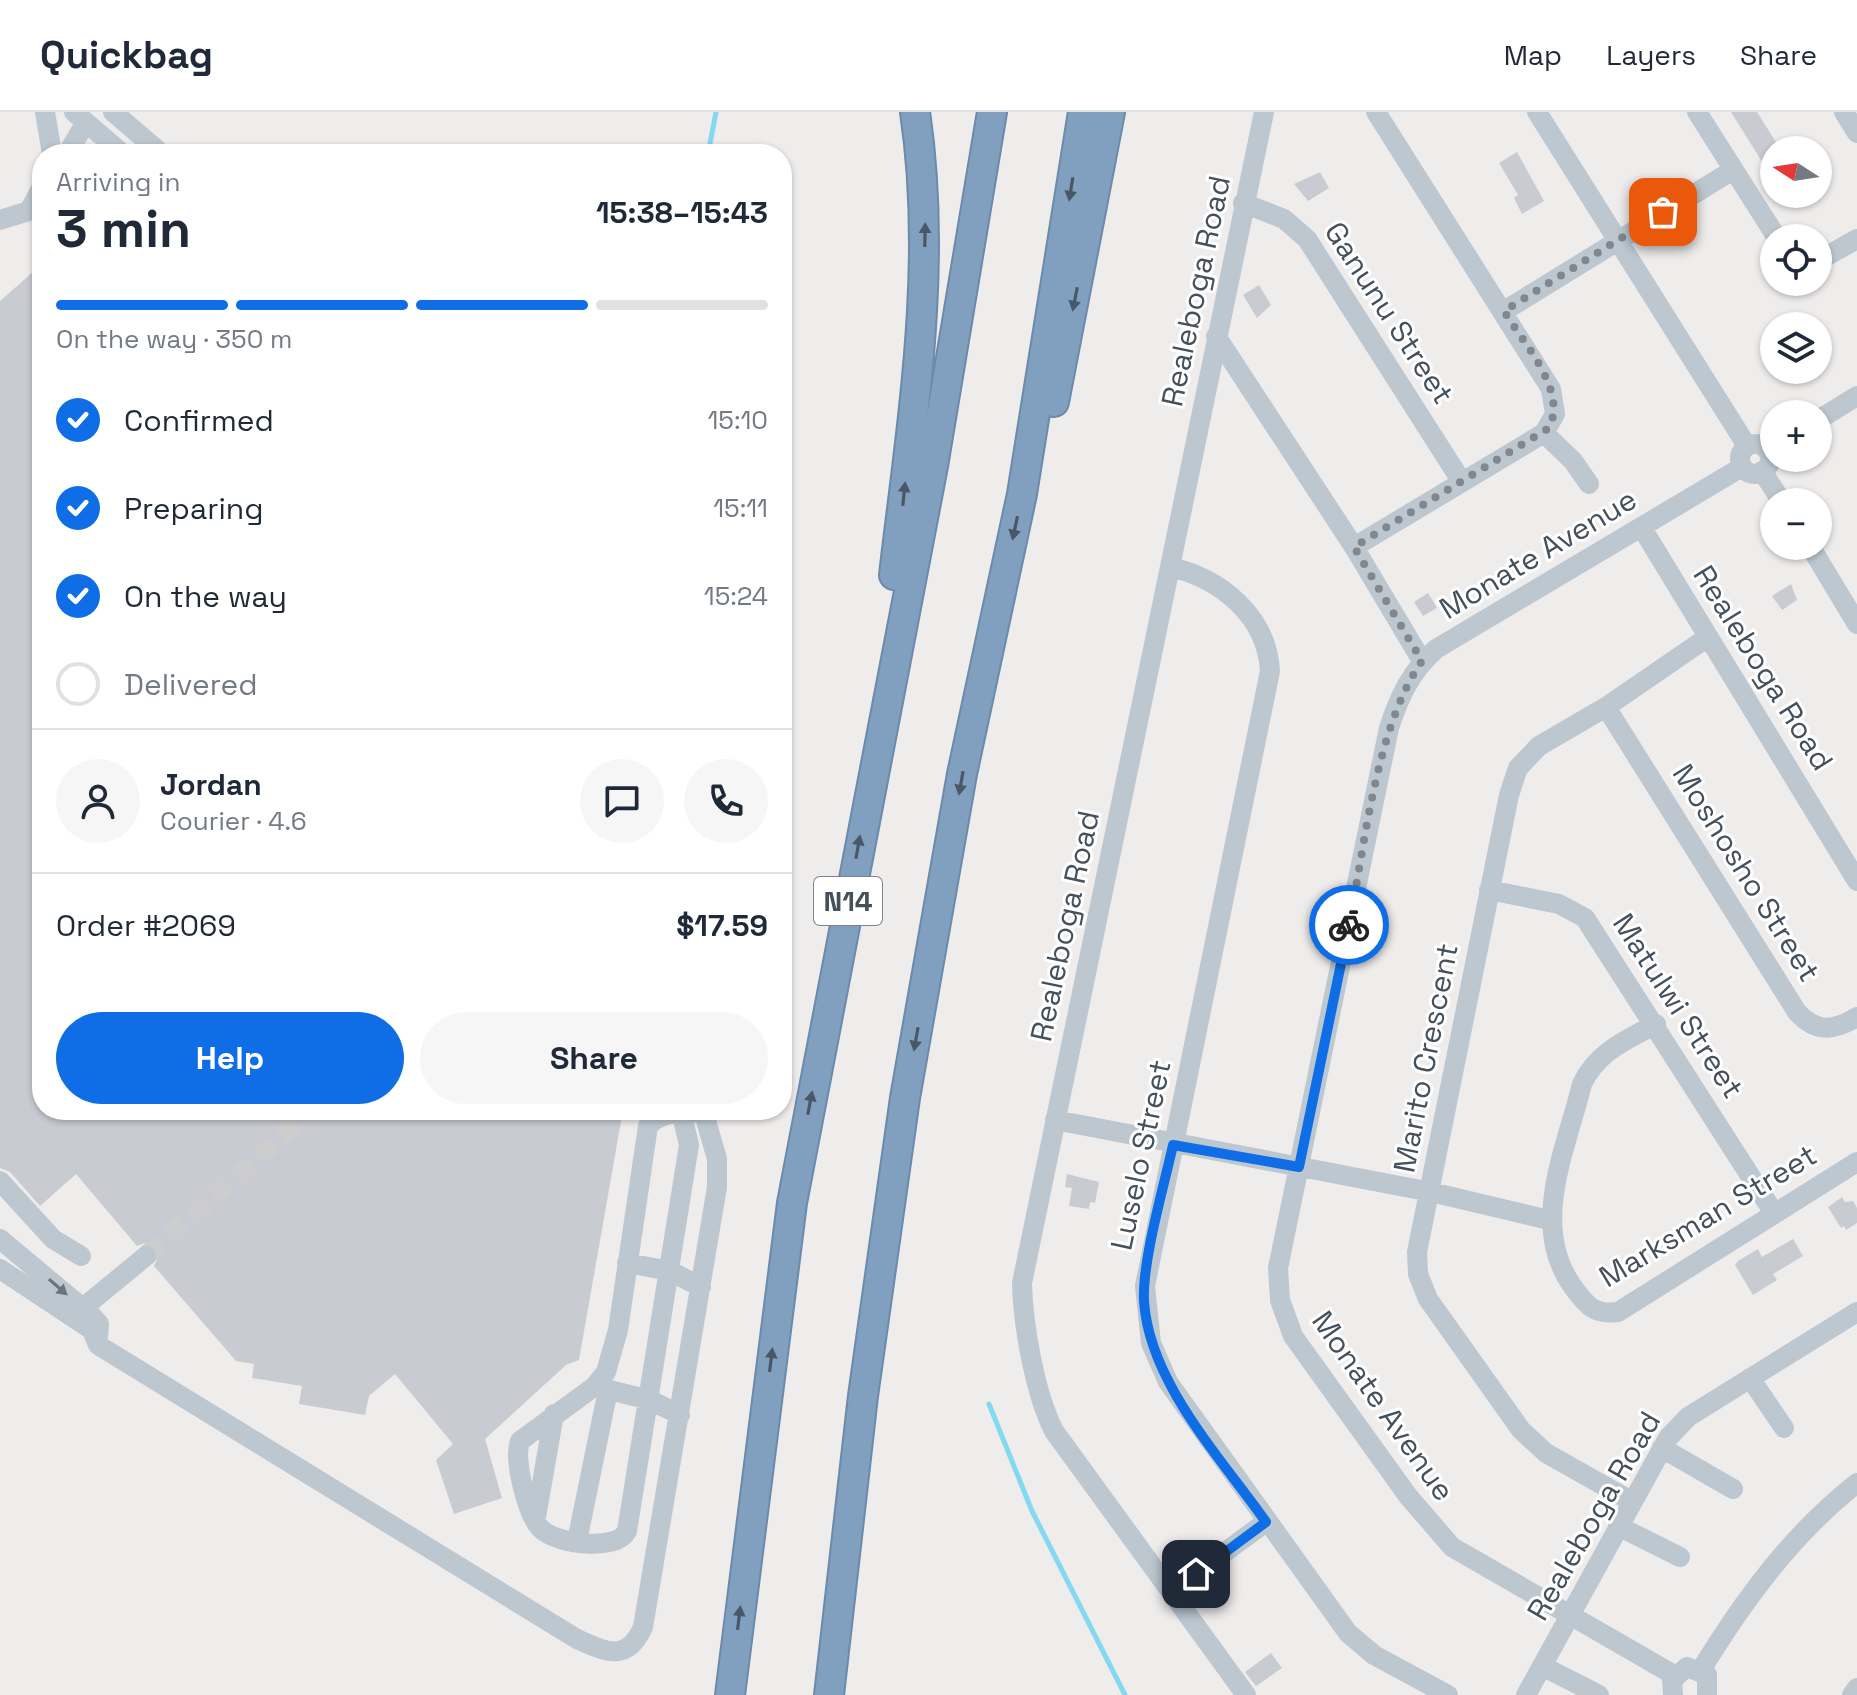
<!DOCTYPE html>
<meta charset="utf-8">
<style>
:root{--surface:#fff;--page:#f6f6f7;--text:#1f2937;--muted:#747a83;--line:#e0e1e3;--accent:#0f6de6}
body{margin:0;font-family:"Space Grotesk",sans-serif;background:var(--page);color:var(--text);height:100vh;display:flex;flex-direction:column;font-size:30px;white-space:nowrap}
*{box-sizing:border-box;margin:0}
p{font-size:26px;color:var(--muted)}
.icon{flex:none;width:44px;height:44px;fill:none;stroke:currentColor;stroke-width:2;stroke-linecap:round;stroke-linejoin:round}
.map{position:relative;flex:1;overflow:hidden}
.drawer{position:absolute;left:32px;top:32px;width:760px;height:976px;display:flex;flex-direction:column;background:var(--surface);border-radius:32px;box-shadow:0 2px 6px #0004}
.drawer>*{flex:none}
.needle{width:52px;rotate:282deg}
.fabs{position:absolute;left:1760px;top:24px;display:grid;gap:16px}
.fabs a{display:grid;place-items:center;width:72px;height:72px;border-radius:50%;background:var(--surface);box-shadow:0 2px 6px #0004;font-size:40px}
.pin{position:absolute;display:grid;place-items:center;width:68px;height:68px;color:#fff;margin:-34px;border-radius:16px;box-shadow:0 4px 12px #0006}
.courier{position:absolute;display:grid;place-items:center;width:80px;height:80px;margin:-40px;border:6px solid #0f6de6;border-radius:50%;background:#fff;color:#222;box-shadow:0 2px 10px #0007}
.head em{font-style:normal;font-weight:600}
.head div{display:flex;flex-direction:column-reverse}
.head{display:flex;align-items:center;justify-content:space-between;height:136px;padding:0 24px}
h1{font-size:52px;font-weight:600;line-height:60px}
.bar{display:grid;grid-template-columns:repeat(4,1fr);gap:12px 8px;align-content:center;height:96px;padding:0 24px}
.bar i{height:10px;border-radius:6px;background:var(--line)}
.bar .selected{background:var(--accent)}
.bar p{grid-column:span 4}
.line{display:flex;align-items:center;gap:20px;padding:0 24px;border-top:2px solid var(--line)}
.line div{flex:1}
.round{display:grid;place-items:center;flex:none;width:84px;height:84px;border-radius:42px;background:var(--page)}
ol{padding:0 24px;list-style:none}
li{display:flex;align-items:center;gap:24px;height:88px}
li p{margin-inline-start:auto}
li .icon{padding:8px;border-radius:50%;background:var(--accent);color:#fff;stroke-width:4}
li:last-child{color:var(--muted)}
li i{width:44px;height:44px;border:4px solid var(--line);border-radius:50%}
.primary-button{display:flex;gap:16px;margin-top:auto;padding:16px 24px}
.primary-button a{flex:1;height:92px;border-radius:48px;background:var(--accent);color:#fff;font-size:32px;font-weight:600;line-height:92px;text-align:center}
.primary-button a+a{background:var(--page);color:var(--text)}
header{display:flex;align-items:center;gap:48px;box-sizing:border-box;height:112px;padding:0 40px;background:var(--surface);border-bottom:2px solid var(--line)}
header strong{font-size:38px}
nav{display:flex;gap:44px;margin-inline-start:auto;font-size:28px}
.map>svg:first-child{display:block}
</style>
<header>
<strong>Quickbag</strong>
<nav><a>Map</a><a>Layers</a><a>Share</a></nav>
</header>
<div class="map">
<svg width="1857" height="1583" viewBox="0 0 1857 1583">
<rect width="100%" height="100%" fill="#efecec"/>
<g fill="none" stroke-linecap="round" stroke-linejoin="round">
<path stroke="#82d9f0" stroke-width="5" d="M708 42 716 0
M989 1292 1032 1399 1125 1583"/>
</g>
<path fill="#c9cbd2" d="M1731 0H1757L1781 38H1774V69Z
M1517 40 1544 89 1522 102 1514 86 1518 83 1499 51Z
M1320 60 1329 76 1308 89 1294 72Z
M42 152V998H623L579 1248 566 1253 485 1327 502 1386 454 1402 436 1348 453 1332 395 1262 369 1284 365 1303 299 1292 302 1274 252 1266 254 1252 236 1249 154 1154 159 1143 155 1135 145 1131 137 1134 76 1062 40 1094 10 1060 0 1056V189Z
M1259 173 1271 193 1257 206 1243 183Z
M1791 472 1797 488 1782 498 1772 484Z
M1428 481 1437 496 1423 504 1414 490Z
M1067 1062 1099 1070 1095 1091 1090 1090 1089 1097 1069 1094 1072 1076 1065 1075Z
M1842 1085 1845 1090 1853 1089 1857 1096V1111L1846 1118 1844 1114 1841 1116 1828 1095Z
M1793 1127 1803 1144 1773 1162 1777 1168 1753 1183 1735 1153 1738 1149 1758 1137 1762 1145Z
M1271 1541 1282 1556 1256 1574 1245 1560Z"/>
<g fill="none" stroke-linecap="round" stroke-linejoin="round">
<path stroke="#cdcdcf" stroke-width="20" stroke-dasharray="20 10" stroke-linecap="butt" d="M146 1144 312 998"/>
<defs>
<path id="highway" d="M1054 290 1110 0
M894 463C912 309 938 154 915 0
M730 1583 792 1091 933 354 992 0
M829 1583 863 1284 905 986 962 662 1022 382 1083 0"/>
</defs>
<use href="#highway" stroke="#6c8aaa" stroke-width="32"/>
<path stroke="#bcc7d0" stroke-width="20" d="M45 0 52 42
M74 0 123 42
M113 0 162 42
M1537 0 1747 334
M1697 0 1777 126
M1844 0 1857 21
M67 42 86 10
M1243 91 1284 107 1307 127 1462 370
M0 108 29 99 42 75
M1818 149 1857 127
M1504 199 1733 58
M1216 224 1354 435 1422 549
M1818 308 1857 284
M1544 321 1573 349 1589 372
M1740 347a15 15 0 1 1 30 0a15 15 0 1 1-30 0Z
M1762 359 1782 390
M1642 416 1857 769
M1810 434 1857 512
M1354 435 1544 321 1555 302 1551 277 1376 0
M1171 455C1221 467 1267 504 1270 559L1145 1174 1151 1231 1168 1270 1348 1521 1374 1543 1448 1583
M1606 595 1797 900C1816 921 1834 919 1857 905
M1489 778 1559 792 1585 806 1774 1101
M1656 912C1626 928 1597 940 1582 972 1566 1038 1529 1114 1573 1175 1587 1194 1594 1203 1618 1200L1857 1050
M681 999 689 1033 627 1419C617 1440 556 1432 541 1417 527 1403 513 1347 520 1329L595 1274 606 1260 618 1218 648 1014C662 999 684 999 703 1001
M1055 1008 1431 1080 1549 1108
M0 1069 53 1127 81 1144
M0 1127 91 1203 99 1212 98 1225
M627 1151 670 1159 701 1175
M0 1157 92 1218 98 1233 577 1527C606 1540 627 1551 643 1515L717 1075V1047L703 998
M73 1204 146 1144
M1750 1266 1784 1316
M597 1275 650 1288 680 1303
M1662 1336 1733 1377
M1631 1389 1546 1341 1521 1318 1428 1187 1418 1162 1417 1140 1509 683 1518 656 1539 634 1606 595 1708 525
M536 1405 554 1302
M1618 1414 1680 1445
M577 1429 608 1278
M1172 1479 1266 1410
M1542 1554 1599 1583
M1701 1558C1744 1488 1792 1422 1857 1371
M1674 1563 1452 1435 1408 1384 1293 1224 1280 1188 1278 1156 1389 616C1399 585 1411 559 1436 537L1742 355
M1246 1583 1054 1319C1035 1282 1023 1213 1022 1171L1264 0
M1526 1583 1668 1326 1688 1305 1857 1200
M1673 1583 1672 1568 1687 1555 1707 1563V1583
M1852 1583 1857 1576"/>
<use href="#highway" stroke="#819fbf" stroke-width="28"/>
</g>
<defs><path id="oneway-solid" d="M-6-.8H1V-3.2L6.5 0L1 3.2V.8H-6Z" transform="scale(2)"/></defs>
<g fill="#4a5865">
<use href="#oneway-solid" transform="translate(1071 77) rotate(99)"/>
<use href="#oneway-solid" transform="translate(925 123) rotate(-89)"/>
<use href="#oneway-solid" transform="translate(1075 187) rotate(101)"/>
<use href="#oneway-solid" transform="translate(904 382) rotate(-84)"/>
<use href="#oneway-solid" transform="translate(1015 416) rotate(102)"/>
<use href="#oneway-solid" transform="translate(961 671) rotate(100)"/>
<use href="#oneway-solid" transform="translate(858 735) rotate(-80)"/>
<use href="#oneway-solid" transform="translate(916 927) rotate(100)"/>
<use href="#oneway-solid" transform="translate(810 991) rotate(-79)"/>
<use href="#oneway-solid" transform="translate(771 1248) rotate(-83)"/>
<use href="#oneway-solid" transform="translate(739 1506) rotate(-83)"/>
</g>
<use fill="#68747e" href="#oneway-solid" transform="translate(58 1175) rotate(41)"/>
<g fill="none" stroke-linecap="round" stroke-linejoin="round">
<path stroke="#80878e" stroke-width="8" stroke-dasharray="0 14.4" d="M1349 813C1365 733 1376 615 1422 549L1354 435 1549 316C1568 278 1523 231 1504 199L1663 100"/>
<path stroke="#0f6de6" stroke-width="10" d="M1196 1462 1266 1410C1221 1346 1149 1270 1144 1189 1142 1149 1164 1074 1173 1033L1299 1055 1349 813"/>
</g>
<g text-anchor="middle" stroke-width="6" stroke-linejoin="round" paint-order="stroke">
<rect fill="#fff" stroke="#7c848c" stroke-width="2" x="814" y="765" width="68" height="48" rx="6"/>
<g font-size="28" font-weight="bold" fill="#44505b">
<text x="848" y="799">N14</text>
</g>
<g font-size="30" fill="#44505b" stroke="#fff">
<text transform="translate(1196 179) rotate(-78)" y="10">Realeboga Road</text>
<text transform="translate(1389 201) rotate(57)" y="10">Ganunu Street</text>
<text transform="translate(1538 442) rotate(-31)" y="10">Monate Avenue</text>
<text transform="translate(1763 556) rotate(58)" y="10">Realeboga Road</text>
<text transform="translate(1746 761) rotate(58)" y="10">Moshosho Street</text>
<text transform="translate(1065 814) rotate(-78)" y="10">Realeboga Road</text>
<text transform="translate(1678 894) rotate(57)" y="10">Matulwi Street</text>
<text transform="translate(1426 946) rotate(-79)" y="10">Marito Crescent</text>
<text transform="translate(1141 1043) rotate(-78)" y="10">Luselo Street</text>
<text transform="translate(1708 1104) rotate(-31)" y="10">Marksman Street</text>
<text transform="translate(1383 1294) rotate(55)" y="10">Monate Avenue</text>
<text transform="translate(1594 1404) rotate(-60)" y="10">Realeboga Road</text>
</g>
</g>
</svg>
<div class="fabs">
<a><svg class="needle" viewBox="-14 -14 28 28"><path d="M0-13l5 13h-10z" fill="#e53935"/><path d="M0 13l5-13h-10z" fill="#747a83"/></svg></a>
<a><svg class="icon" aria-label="locate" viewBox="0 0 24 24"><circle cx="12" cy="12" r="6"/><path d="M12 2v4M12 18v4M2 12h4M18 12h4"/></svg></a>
<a><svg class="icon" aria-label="layers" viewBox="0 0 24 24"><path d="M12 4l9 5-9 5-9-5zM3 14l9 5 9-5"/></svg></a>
<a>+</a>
<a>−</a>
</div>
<div class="pin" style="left:1663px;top:100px;background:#ea580c"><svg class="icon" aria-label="bag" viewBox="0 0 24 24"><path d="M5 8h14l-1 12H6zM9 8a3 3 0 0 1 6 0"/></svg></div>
<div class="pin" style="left:1196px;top:1462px;background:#1f2937"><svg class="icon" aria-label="home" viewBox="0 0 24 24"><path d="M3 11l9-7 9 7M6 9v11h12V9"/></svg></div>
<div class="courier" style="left:1349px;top:813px"><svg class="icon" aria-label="bike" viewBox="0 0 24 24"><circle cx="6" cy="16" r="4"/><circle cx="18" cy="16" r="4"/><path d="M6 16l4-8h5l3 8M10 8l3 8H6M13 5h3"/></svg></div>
<section class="drawer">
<div class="head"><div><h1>3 min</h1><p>Arriving in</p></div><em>15:38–15:43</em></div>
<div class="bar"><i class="selected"></i><i class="selected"></i><i class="selected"></i><i></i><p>On the way · 350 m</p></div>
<ol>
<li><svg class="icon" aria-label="check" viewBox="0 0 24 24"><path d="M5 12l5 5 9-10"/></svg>Confirmed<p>15:10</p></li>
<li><svg class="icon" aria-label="check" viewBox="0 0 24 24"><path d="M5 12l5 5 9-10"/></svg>Preparing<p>15:11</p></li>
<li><svg class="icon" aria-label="check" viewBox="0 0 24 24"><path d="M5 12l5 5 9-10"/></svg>On the way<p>15:24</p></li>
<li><i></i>Delivered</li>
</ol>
<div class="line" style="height:144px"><a class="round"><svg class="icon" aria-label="person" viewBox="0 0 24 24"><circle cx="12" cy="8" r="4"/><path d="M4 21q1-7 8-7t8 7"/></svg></a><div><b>Jordan</b><p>Courier · 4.6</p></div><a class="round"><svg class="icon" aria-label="chat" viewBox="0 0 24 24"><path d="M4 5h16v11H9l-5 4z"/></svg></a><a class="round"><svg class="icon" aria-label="phone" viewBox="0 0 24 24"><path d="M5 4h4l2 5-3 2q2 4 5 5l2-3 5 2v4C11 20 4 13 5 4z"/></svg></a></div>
<div class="line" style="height:104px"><div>Order #2069</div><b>$17.59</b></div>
<div class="primary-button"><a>Help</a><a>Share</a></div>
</section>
</div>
